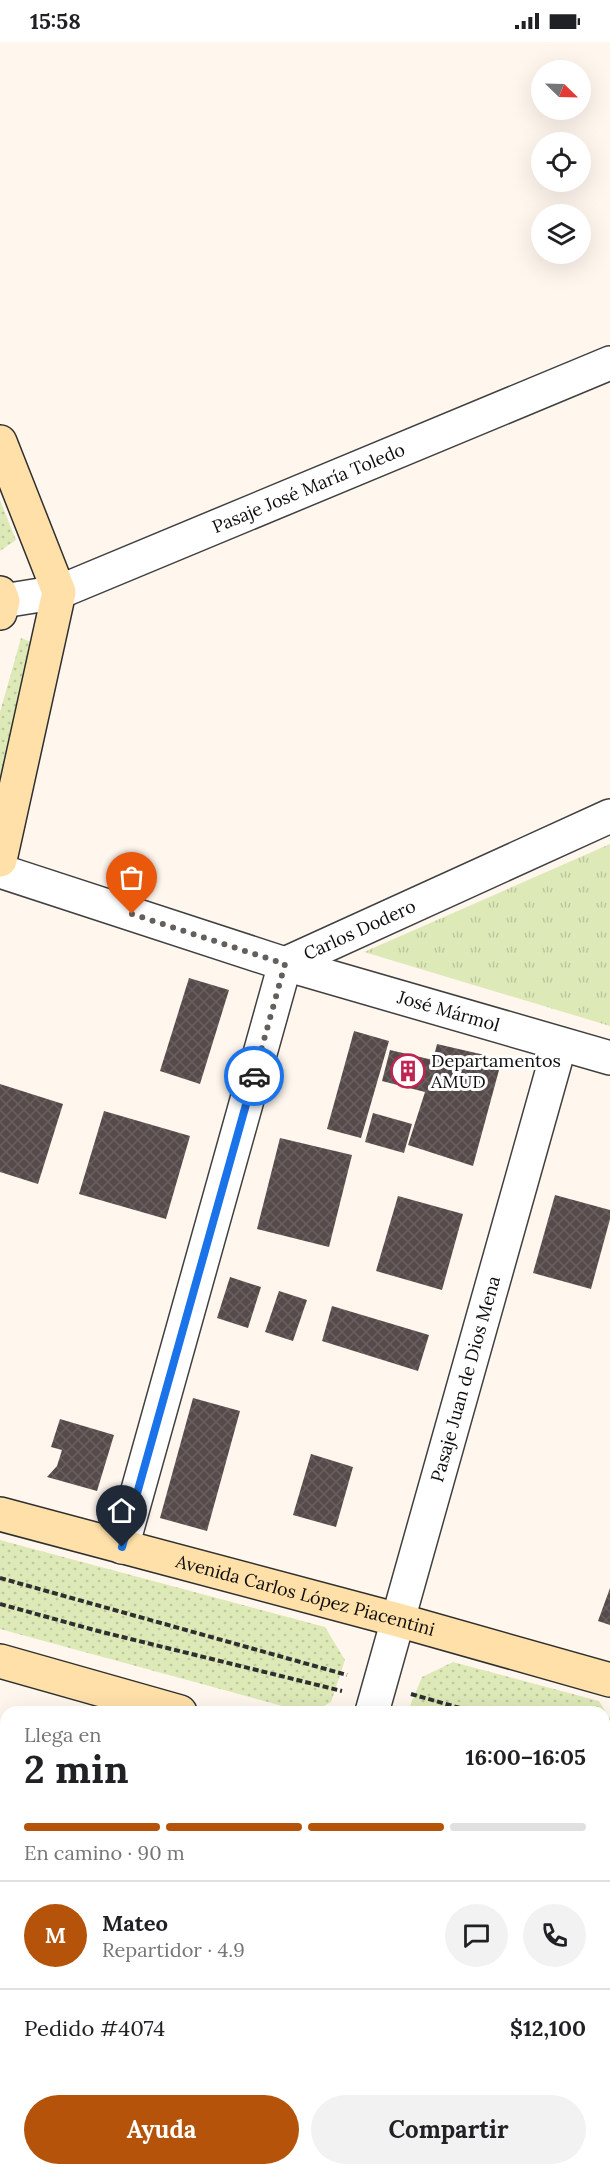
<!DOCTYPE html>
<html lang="es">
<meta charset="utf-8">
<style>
:root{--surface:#fff;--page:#f2f2f2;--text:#202124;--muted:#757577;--line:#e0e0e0;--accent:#b45309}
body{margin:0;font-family:Lora,serif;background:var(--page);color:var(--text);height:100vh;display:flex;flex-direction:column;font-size:22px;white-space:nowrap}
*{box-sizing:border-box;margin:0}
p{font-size:20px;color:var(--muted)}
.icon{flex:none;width:33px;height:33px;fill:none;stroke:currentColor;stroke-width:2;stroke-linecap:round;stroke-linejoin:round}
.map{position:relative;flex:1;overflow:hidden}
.sheet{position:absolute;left:0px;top:1664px;width:610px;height:470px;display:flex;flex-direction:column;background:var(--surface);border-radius:18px 18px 0 0;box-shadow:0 6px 24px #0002}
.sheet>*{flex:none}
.needle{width:39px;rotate:113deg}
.controls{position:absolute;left:531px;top:18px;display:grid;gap:12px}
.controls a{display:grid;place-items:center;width:60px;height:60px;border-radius:50%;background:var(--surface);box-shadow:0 6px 24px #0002;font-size:30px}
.pin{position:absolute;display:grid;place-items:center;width:51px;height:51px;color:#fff;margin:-62px -26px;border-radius:50% 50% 50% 0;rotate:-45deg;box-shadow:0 0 6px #0007}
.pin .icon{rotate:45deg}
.courier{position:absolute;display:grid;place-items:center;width:60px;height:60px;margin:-30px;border:4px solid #1a73e8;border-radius:50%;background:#fff;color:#222;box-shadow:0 2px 8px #0007}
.summary em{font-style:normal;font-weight:700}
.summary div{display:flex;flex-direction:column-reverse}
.summary{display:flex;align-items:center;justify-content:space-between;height:102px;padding:0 24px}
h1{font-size:39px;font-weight:700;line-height:45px}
.bar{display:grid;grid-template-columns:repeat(4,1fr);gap:9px 6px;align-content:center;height:72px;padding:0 24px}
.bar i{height:8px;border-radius:4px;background:var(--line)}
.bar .on{background:var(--accent)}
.bar p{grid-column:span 4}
.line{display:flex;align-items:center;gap:15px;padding:0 24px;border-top:2px solid var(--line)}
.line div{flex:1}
.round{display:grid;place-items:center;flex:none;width:63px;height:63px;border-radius:32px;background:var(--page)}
.button{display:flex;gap:12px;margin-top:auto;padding:12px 24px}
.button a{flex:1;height:69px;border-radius:36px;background:var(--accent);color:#fff;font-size:24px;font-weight:700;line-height:69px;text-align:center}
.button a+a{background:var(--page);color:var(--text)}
.status{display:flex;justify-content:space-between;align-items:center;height:42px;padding:0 30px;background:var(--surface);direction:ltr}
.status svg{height:16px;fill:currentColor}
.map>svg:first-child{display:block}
</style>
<div class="status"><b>15:58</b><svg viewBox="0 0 49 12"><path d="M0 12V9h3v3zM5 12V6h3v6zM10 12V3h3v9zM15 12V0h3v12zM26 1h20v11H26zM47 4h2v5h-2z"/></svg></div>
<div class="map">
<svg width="610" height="2132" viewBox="0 0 610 2132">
<defs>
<pattern id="grass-dots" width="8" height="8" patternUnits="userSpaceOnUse" patternTransform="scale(1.5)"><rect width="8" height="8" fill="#dee9b8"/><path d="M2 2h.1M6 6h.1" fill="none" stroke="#bdc79d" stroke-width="1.8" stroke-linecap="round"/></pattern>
<pattern id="park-tufts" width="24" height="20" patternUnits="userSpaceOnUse" patternTransform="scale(1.5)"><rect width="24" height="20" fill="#dee9b8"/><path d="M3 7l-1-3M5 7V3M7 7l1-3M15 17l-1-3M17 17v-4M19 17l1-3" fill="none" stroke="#bdc79d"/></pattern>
<pattern id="building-cross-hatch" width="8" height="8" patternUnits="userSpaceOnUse" patternTransform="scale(1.5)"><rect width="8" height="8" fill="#564b4a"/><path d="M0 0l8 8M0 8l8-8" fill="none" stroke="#696060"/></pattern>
</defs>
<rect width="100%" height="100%" fill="#fff7ee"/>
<path fill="url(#grass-dots)" d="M0 458 16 498 0 509Z
M21 596 39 603 0 756V670Z
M0 1498 325 1585 345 1618 331 1660 315 1669H301L0 1587Z
M453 1620 599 1659 610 1677V1725L605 1744 604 1670 408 1669 422 1635Z"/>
<path fill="url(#park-tufts)" d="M610 802V984L364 910Z"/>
<path fill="url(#building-cross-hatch)" d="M189 936 229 948 200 1042 160 1029Z
M354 989 389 999 361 1096 327 1087Z
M437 1002 502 1017 473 1124 408 1103 425 1050 382 1039 390 1008 433 1018Z
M0 1042 63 1062 38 1142 0 1130Z
M104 1069 190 1094 166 1177 79 1152Z
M373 1071 412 1082 404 1111 365 1100Z
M280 1096 352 1113 329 1205 257 1187Z
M555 1153 610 1168V1177L591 1247 533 1231Z
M398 1154 463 1172 442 1248 376 1229Z
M230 1235 261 1245 248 1286 217 1276Z
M279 1249 307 1258 293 1299 265 1290Z
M332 1264 429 1293 418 1329 322 1299Z
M193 1356 240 1369 207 1489 160 1476Z
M60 1377 114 1393 97 1449 47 1435 57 1424 62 1408 51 1405Z
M311 1412 353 1425 336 1485 293 1473Z
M610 1546V1583L598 1579Z
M610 1921V2030L604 2032V1923Z
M411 2127H574L576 2132H399Z"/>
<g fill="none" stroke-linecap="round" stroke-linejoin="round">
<defs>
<g id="street">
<path id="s1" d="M3 559 59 550 610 321"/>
<path id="s2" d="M0 829 285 922 610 1016"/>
<path id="s3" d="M285 922 610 774"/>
<path d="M122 1505 285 922"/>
<path id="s4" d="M372 1670 560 1002"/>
</g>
<g id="secondary">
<path d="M0 400 59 550 0 818"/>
<path d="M0 551 3 559 0 571"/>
<path id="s5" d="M0 1472 398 1578 610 1638"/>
<path d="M0 1619 180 1670"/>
<path d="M604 1790 610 1792"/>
</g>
</defs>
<use href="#street" stroke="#404040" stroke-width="36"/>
<use href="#secondary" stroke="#2f2f2f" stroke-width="36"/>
<path stroke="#2f2f2f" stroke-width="4" stroke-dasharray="6 3" stroke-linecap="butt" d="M0 1536 347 1633
M0 1562 98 1589 342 1649
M411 1652 474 1670
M407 1667 416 1670
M604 1705 610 1706
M604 1727 610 1729"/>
<use href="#street" stroke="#fff" stroke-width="33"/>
<use href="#secondary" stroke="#ffe0a9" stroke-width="33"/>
</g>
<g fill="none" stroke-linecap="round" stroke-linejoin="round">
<path stroke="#625f5c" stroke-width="6" stroke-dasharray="0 10.8" d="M132 872 285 922 254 1034"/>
<path stroke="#1a73e8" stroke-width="8" d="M122 1505 254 1034"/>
</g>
<defs>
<symbol id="building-ring" viewBox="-11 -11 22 22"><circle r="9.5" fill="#fff" stroke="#be2553" stroke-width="1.5"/><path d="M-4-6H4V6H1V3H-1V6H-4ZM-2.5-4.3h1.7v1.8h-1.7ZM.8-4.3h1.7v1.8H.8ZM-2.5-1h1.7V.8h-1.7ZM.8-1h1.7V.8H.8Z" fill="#be2553"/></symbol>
</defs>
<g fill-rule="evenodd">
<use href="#building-ring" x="389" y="1010" width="38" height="38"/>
</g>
<g text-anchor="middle" stroke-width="6" stroke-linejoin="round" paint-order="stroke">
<g font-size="18" fill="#0d0d0d" stroke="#fff">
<text dy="6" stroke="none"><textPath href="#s1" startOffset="327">Pasaje José María Toledo</textPath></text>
<text dy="6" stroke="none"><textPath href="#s3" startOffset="82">Carlos Dodero</textPath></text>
<text dy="6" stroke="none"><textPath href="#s2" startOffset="470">José Mármol</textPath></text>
<text dy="6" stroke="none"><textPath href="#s4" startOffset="346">Pasaje Juan de Dios Mena</textPath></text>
<text dy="6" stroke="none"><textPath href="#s5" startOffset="316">Avenida Carlos López Piacentini</textPath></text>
</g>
<g font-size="18" fill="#0d0d0d" stroke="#fff" text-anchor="start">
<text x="431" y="1025">Departamentos<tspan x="431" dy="21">AMUD</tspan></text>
</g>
</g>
</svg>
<div class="controls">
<a><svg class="needle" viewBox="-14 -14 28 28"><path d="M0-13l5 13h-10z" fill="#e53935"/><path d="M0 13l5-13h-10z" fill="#757577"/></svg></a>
<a><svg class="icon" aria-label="locate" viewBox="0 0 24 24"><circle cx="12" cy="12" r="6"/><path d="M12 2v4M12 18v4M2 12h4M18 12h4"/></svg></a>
<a><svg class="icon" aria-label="layers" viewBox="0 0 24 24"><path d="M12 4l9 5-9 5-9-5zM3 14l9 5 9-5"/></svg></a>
</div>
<div class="pin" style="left:132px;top:872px;background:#ea580c"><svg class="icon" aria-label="bag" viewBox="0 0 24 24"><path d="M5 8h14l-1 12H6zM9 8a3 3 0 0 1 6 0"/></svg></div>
<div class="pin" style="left:122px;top:1505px;background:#1f2937"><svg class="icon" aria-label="home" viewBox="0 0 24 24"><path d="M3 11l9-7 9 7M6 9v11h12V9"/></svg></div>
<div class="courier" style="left:254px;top:1034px"><svg class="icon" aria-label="car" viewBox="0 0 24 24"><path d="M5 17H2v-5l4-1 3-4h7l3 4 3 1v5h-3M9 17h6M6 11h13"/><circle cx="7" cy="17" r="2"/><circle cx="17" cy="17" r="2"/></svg></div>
<section class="sheet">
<div class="summary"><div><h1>2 min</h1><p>Llega en</p></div><em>16:00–16:05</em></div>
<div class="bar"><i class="on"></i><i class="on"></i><i class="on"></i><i></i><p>En camino · 90 m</p></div>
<div class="line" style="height:108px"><b class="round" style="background:var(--accent);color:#fff">M</b><div><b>Mateo</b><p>Repartidor · 4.9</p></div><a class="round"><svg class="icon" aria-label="chat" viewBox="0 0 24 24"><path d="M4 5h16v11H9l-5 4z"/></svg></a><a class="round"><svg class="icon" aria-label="phone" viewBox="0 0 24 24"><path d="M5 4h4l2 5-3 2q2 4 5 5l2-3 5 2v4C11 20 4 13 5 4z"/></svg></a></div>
<div class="line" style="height:78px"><div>Pedido #4074</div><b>$12,100</b></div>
<div class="button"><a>Ayuda</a><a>Compartir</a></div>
</section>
</div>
